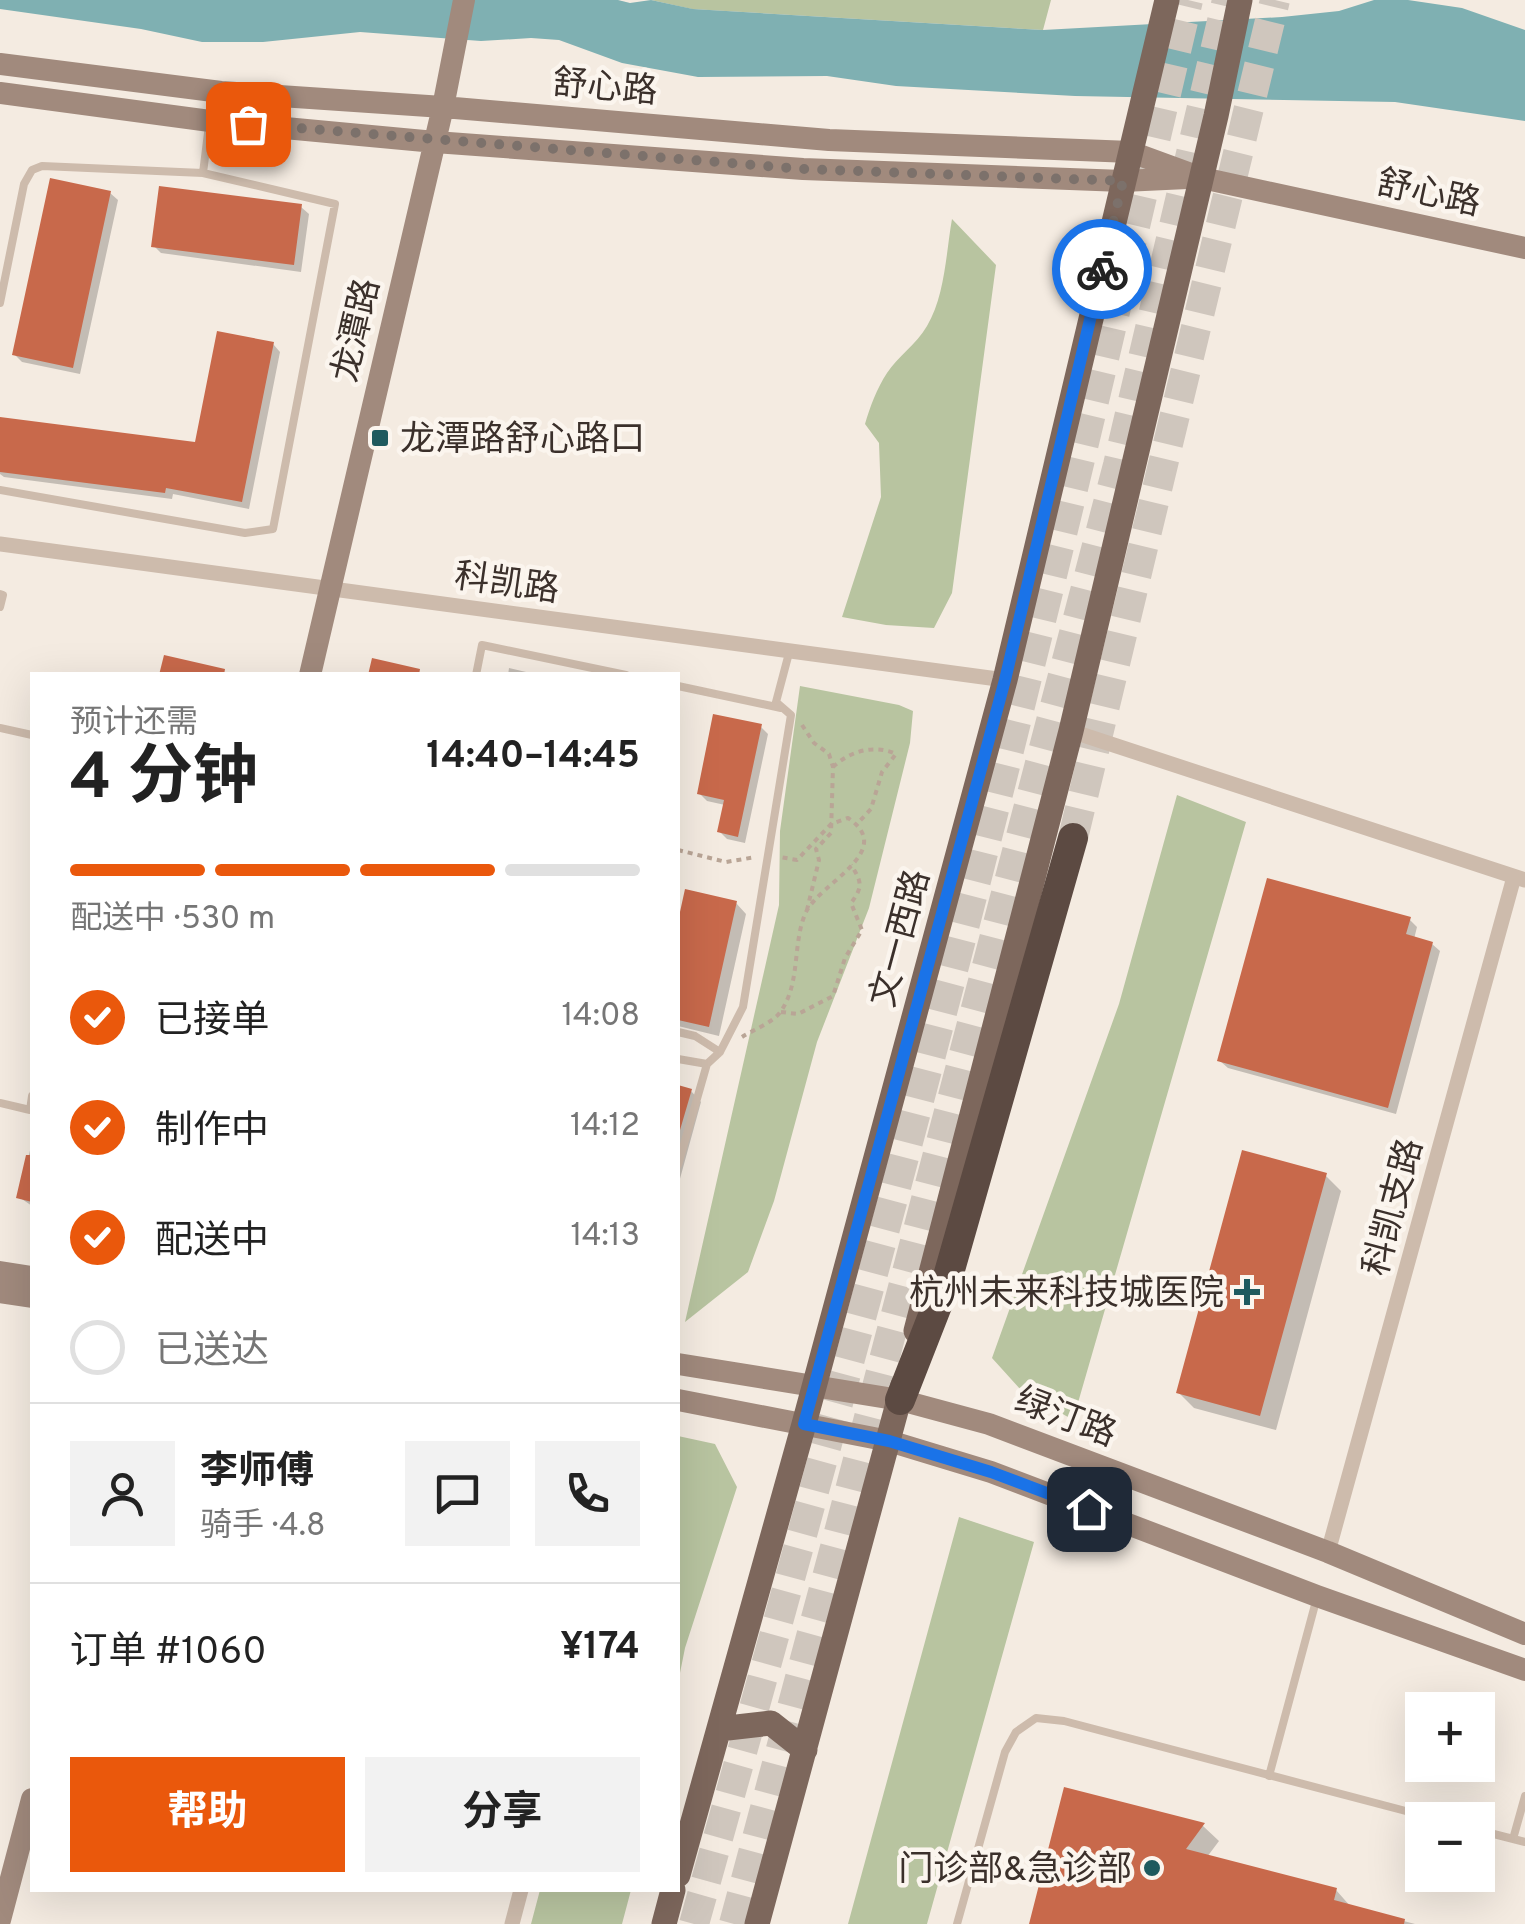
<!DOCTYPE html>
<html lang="zh">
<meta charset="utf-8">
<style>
:root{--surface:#fff;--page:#f2f2f2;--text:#222;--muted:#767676;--line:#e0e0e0;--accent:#ea580c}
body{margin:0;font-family:Overpass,"Noto Sans SC",sans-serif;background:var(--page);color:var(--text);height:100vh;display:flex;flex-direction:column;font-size:38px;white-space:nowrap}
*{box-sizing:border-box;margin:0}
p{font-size:32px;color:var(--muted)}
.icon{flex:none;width:55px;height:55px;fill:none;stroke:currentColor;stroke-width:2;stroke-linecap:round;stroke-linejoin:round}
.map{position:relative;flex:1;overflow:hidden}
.sheet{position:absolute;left:30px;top:672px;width:650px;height:1220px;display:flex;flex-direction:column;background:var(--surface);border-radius:0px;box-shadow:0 10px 40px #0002}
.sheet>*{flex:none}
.tools{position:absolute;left:1405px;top:1692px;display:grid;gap:20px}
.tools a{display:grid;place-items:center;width:90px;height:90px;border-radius:0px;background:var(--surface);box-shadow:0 10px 40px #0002;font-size:50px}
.pin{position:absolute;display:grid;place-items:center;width:85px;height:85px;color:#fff;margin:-42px;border-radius:20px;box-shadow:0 5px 15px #0006}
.courier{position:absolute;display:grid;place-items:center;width:100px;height:100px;margin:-50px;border:8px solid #1a73e8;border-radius:50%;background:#fff;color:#222;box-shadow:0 2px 12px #0007}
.overview em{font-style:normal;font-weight:700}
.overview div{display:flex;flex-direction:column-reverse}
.overview{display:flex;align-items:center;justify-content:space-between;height:170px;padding:0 40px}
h1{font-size:65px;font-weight:700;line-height:75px}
.bar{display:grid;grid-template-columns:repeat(4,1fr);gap:15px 10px;align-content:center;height:120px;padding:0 40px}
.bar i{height:12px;border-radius:8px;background:var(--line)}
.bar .on{background:var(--accent)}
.bar p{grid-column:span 4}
.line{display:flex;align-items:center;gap:25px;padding:0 40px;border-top:2px solid var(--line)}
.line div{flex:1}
.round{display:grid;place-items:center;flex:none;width:105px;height:105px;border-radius:0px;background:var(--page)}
ol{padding:0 40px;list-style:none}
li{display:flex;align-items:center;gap:30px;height:110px}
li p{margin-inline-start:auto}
li .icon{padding:10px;border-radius:50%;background:var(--accent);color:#fff;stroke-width:4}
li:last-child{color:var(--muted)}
li i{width:55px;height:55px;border:5px solid var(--line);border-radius:50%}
.button{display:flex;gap:20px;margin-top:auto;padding:20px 40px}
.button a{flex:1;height:115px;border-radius:0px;background:var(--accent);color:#fff;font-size:40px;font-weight:700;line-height:115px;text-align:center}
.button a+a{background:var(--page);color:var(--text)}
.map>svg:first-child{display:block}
</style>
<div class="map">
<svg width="1525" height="1924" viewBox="0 0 1525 1924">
<rect width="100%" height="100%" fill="#f4ebe1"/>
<path fill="#b8c4a0" d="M651 0H1051L1043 30 692 9Z
M952 219 996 265 952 593 934 628 886 625 842 617 881 497 879 443 865 424C870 407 877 388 887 373 898 356 916 345 927 326 945 296 946 253 952 219Z
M800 686 899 705 913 711 910 743 869 908 817 1042 774 1201 748 1272 685 1322 779 905 780 831Z
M1177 795 1246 822 1073 1420 1020 1389 992 1358 1119 1004Z
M678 1436 715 1444 737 1487 685 1648 678 1683Z
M959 1517 1034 1542 927 1924H848Z
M540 1890H631L622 1924H531Z"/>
<path fill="#7fb0b2" d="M0 0H618L630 3 651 0 693 9 1043 30 1282 17 1339 11 1374 0H1408L1462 8 1525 30V121L1395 102 1075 96 896 86 827 76 698 77 622 63 559 40 531 38 481 41 360 32 263 42H202L141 29 0 9Z"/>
<path fill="#0003" d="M110 193 118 200 80 374 22 362 14 354Z
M301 207 309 214 301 272 161 253 154 246Z
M273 344 280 352 249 509 173 494 172 499 4 477 0 474V442L197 445Z
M509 668 539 675H508Z
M761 727 768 734 745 843 727 839 719 831 725 805 707 801 699 793Z
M687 892 736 903 746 914 719 1036 678 1026V932Z
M1410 920 1417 927 1414 939 1432 944 1440 951 1396 1114 1228 1068 1220 1061Z
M678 1087 691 1091 701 1102 678 1186Z
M32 1142V1206L19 1197Z
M1325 1175 1341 1191 1276 1430 1194 1408 1178 1392Z
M1066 1790 1203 1826 1219 1841 1207 1857 1336 1890 1351 1907 1415 1924H1031Z"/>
<path fill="#c8694b" d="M50 178 111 191 73 368 12 355Z
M159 186 302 204 294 265 151 247Z
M217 331 274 342 242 502 166 488 165 493 0 472V417L195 442Z
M164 655 225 669 224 675H159Z
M372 658 420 669 419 675H368Z
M713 714 762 724 738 837 717 832 724 800 697 794Z
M1267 878 1411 917 1406 934 1433 942 1388 1108 1217 1061Z
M685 889 737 901 709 1027 678 1020V921Z
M678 1085 692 1089 680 1130H678Z
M1242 1150 1327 1173 1260 1416 1176 1393Z
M26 1155H32V1202L16 1198Z
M1064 1787 1205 1823 1186 1849 1337 1888 1334 1900 1405 1919 1404 1924H1029Z"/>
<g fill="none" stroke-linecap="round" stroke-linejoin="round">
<path stroke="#cfc6bd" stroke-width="30" stroke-dasharray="30 15" stroke-linecap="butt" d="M1073 838 1275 0
M694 1924C823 1463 950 1000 1062 534 1105 357 1146 178 1188 0
M734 1924 837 1540 1118 465 1227 0"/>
<path stroke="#b9a596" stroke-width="4" stroke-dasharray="5 5" stroke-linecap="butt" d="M802 725 814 743 829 754 833 767 831 833 816 849 819 860 807 910
M833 767C850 751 874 744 896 754L882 772 871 809 857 824
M678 850 726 862 756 857
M781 1012 798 1014 833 996 845 958 862 930 851 903C863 887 862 882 851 865
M742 1037C753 1030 774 1022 781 1011 801 982 792 943 806 912 820 883 897 851 848 818L831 824 797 860 780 857"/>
<path stroke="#cdbbac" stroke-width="8" d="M203 173 209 125
M0 303 24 184 32 170 42 166 203 173 335 204 273 529 245 533 0 490
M0 594 3 595 0 607
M476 675 482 645 626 675
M678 686 781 708
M0 728 32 735
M678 1032 695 1036 720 1052
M678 1059 707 1064
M0 1103 30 1110 32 1096
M678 1165 707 1064 720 1052 743 1007 791 715 776 702 789 653
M1269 1776 1316 1601
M1478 1830 1525 1842
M1513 1839 1525 1796
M957 1924 1005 1752 1016 1732 1036 1718 1064 1721 1440 1820"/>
<path stroke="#cdbbac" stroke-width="15" d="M0 544 1005 680
M1071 731 1525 880
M1328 1552 1514 877
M512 1924 521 1890"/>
<path stroke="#a18a7d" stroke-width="22" d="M0 64 221 92 443 107 829 140 1131 152 1202 178 1525 248
M0 93 210 121 435 142 803 169 1123 181 1187 178
M310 675 443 107 464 0
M0 1272 32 1277
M0 1292 32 1297
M678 1364 900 1400 989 1424 1328 1552 1525 1634
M678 1400 889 1441 991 1472 1317 1596 1525 1670
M0 1920 32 1799"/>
<path stroke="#7d675c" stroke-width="25" d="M916 1331 1071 731 1216 116 1240 0
M719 1729 771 1723 805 1750
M678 1875 804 1424 1005 680 1167 0
M664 1924 673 1890
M757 1924 903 1385"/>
<path stroke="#5c4a42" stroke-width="30" d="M900 1400 947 1280 1073 838"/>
</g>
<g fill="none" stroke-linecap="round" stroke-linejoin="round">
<path stroke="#7c716b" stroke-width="10" stroke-dasharray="0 18" d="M248 124 803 169 1123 181 1102 269"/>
<path stroke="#1a73e8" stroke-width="12" d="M1089 1509 991 1472 889 1441 804 1424 1005 680 1102 269"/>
</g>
<g fill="#1f5a5e" stroke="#fbf5ee" stroke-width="4">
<rect x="370" y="428" width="20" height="20" rx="5"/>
<path d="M1242 1277h10v10h10v10h-10v10h-10v-10h-10v-10h10z"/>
<circle cx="1152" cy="1868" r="10"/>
</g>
<g text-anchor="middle" stroke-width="9" stroke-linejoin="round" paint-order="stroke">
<g font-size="35" fill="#3b302b" stroke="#fbf5ee">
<text transform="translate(605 86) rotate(5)" y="12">舒心路</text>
<text transform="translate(1429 192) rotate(12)" y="12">舒心路</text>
<text transform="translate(355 330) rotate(-77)" y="12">龙潭路</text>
<text transform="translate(507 582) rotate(8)" y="12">科凯路</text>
<text transform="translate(899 938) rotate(-75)" y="12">文一西路</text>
<text transform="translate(1392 1207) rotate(-75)" y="12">科凯支路</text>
<text transform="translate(1066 1416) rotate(21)" y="12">绿汀路</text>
</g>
<g font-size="35" fill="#3b302b" stroke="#fbf5ee" text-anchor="end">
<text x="400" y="450" text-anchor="start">龙潭路舒心路口</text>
<text x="1224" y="1304">杭州未来科技城医院</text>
<text x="1132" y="1880">门诊部&amp;急诊部</text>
</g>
</g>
</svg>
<div class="tools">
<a>+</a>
<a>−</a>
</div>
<div class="pin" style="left:248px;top:124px;background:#ea580c"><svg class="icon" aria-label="bag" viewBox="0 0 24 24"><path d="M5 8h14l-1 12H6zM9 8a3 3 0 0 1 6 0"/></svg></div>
<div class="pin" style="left:1089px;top:1509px;background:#1f2937"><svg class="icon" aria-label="home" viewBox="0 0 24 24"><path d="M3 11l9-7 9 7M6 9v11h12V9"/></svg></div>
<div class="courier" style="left:1102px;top:269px"><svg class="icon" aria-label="bike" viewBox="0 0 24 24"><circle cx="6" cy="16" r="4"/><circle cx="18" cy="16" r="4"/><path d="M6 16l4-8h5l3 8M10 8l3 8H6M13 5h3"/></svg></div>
<section class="sheet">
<div class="overview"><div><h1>4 分钟</h1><p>预计还需</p></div><em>14:40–14:45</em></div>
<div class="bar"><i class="on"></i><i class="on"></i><i class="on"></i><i></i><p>配送中 · 530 m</p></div>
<ol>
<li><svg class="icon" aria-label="check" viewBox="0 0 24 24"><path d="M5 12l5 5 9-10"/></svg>已接单<p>14:08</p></li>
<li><svg class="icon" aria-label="check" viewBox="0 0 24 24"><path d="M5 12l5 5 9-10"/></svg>制作中<p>14:12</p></li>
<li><svg class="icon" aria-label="check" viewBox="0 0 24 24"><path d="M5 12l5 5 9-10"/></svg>配送中<p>14:13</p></li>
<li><i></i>已送达</li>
</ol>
<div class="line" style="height:180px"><a class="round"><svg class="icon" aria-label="person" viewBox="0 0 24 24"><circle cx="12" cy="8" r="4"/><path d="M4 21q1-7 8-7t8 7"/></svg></a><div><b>李师傅</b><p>骑手 · 4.8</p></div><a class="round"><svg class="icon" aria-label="chat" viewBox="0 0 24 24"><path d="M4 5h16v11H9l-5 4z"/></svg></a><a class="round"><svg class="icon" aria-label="phone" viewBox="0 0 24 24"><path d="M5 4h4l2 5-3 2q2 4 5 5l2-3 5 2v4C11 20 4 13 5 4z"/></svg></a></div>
<div class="line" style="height:130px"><div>订单 #1060</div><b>¥174</b></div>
<div class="button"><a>帮助</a><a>分享</a></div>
</section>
</div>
